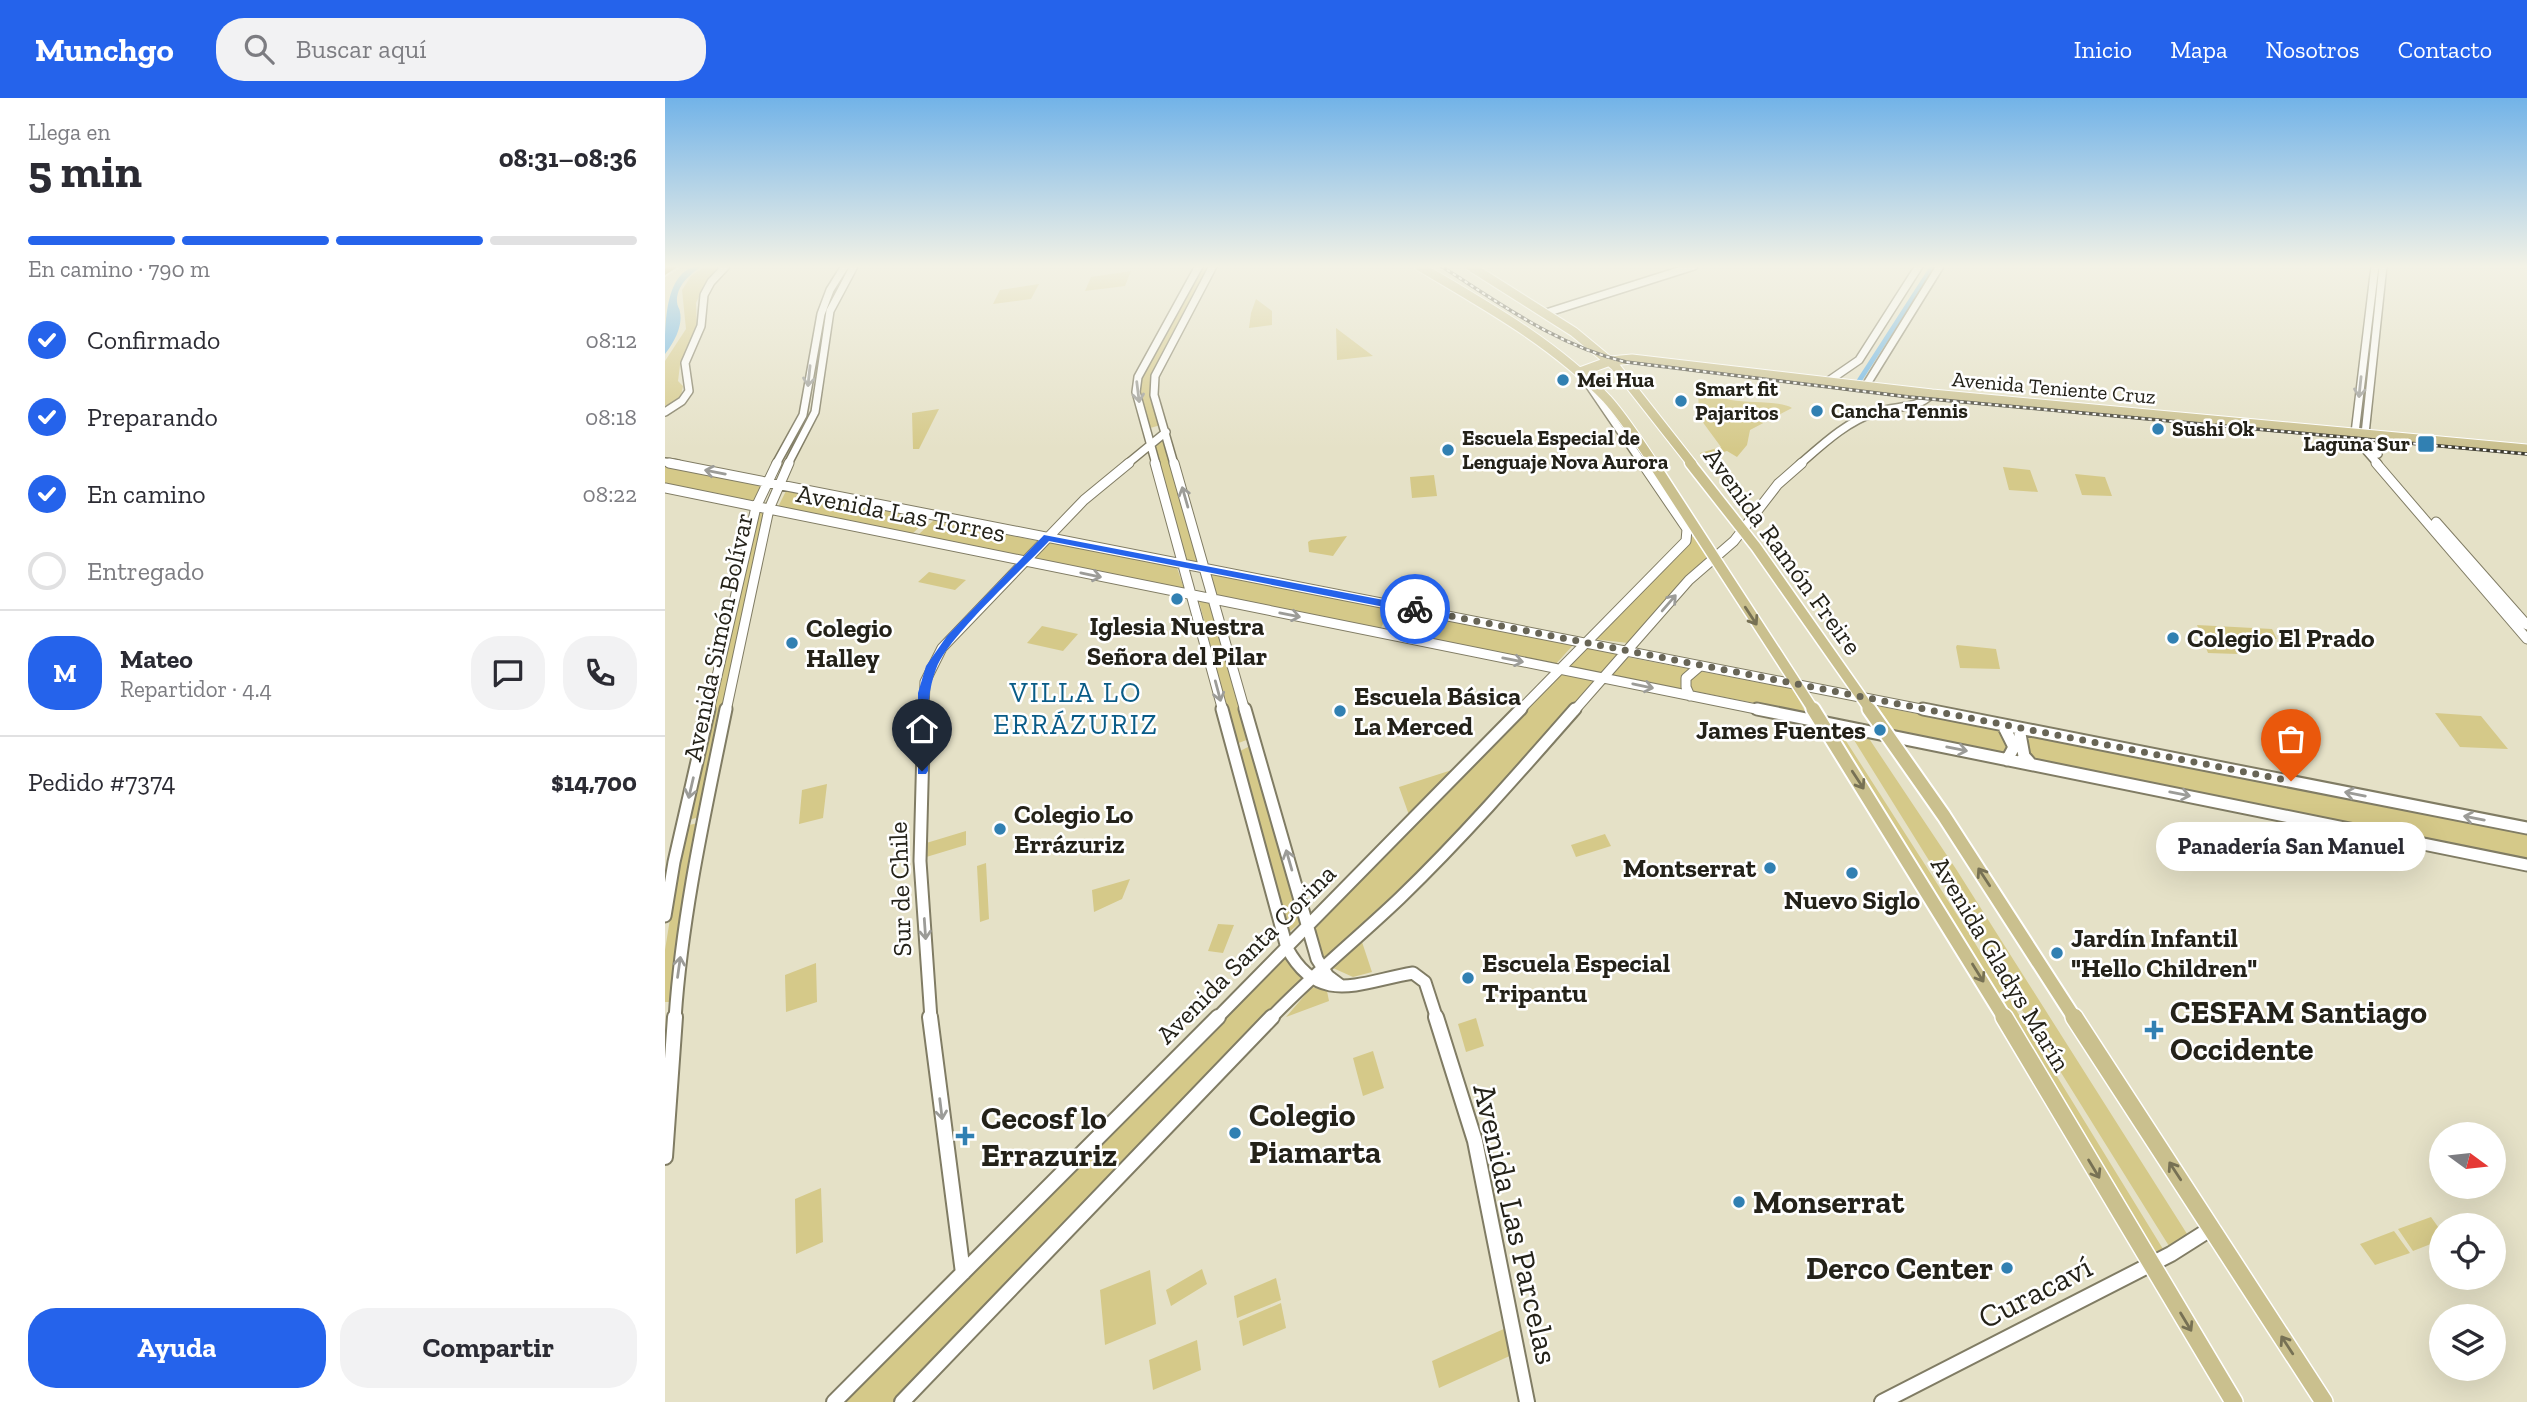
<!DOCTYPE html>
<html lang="es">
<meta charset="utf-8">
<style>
:root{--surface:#fff;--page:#f2f2f3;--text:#2b2b33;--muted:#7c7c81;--line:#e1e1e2;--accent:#2563eb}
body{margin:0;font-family:"Zilla Slab",serif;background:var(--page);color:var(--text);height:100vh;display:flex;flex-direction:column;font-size:26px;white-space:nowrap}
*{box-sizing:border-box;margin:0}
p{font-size:23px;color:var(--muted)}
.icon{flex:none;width:38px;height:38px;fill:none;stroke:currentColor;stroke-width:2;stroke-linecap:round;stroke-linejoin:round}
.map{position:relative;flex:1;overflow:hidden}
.panel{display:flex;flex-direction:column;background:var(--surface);width:665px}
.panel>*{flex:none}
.needle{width:46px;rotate:105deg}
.fabs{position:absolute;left:1764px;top:1024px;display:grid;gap:14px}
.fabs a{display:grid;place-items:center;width:77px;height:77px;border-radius:50%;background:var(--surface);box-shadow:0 7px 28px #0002;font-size:35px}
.pin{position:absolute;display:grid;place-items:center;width:60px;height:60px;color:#fff;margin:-72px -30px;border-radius:50% 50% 50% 0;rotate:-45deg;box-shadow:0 0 7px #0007}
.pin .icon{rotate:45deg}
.courier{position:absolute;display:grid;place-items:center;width:70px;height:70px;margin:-35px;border:5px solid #2563eb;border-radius:50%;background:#fff;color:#222;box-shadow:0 2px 9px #0007}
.bubble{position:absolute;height:49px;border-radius:24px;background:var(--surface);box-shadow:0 7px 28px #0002;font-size:23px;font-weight:800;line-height:49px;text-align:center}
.overview em{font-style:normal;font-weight:800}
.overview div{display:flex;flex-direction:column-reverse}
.overview{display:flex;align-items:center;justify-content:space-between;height:119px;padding:0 28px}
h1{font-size:46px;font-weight:800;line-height:52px}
.bar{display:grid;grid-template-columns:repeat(4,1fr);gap:10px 7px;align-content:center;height:84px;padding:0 28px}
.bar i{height:9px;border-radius:5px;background:var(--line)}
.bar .active{background:var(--accent)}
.bar p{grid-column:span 4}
.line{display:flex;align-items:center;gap:18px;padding:0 28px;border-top:2px solid var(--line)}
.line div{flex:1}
.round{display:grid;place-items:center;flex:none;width:74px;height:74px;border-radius:28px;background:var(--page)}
ol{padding:0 28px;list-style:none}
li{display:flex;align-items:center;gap:21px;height:77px}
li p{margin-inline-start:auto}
li .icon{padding:7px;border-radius:50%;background:var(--accent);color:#fff;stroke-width:4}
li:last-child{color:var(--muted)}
li i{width:38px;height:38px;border:4px solid var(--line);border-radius:50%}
.cta{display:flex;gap:14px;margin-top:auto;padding:14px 28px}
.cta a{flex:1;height:80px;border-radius:28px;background:var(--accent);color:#fff;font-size:28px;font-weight:800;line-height:80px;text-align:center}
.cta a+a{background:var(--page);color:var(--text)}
header{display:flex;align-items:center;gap:42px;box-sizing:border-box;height:98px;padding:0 35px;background:var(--accent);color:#fff}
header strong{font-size:33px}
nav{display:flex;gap:38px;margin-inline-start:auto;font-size:24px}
.search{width:490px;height:63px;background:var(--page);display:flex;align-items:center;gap:18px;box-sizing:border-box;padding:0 24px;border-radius:28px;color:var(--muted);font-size:26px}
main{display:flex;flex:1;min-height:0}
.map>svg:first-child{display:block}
</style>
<header>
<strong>Munchgo</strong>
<div class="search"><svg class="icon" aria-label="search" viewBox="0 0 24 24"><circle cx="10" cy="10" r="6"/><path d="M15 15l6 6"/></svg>Buscar aquí</div>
<nav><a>Inicio</a><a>Mapa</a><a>Nosotros</a><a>Contacto</a></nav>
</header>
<main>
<section class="panel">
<div class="overview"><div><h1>5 min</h1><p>Llega en</p></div><em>08:31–08:36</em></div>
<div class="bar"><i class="active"></i><i class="active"></i><i class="active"></i><i></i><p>En camino · 790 m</p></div>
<ol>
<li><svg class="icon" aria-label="check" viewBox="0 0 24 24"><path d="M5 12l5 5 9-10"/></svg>Confirmado<p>08:12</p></li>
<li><svg class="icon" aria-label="check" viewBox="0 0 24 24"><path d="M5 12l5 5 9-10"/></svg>Preparando<p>08:18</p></li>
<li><svg class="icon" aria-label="check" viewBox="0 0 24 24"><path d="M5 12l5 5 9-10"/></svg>En camino<p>08:22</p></li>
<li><i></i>Entregado</li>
</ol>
<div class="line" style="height:126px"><b class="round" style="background:var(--accent);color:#fff">M</b><div><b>Mateo</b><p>Repartidor · 4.4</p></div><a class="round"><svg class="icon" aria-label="chat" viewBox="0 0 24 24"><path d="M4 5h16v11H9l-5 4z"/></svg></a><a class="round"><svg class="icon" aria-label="phone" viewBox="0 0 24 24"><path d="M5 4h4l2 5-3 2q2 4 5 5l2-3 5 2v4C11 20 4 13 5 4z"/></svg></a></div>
<div class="line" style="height:91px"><div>Pedido #7374</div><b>$14,700</b></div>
<div class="cta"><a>Ayuda</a><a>Compartir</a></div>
</section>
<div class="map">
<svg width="1862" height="1304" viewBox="0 0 1862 1304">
<rect width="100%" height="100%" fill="#e5e1c7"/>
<path fill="#d5c989" d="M40 168H57L38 190 31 205 32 230 15 267 13 283 18 288 16 298 3 309 0 307V263L21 231 17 192 26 178Z
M536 168H545L487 278V296L496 327 485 330 474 290 475 281Z
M466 173 460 188 420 193 426 179Z
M374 186 366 201 328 206 335 192Z
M591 201 607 213V227L584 230 586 215Z
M671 230 708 258 672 262Z
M1033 294C1044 297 1055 300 1066 302 1083 305 1117 303 1127 310L1085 332 1082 347 1072 359 1062 353 1038 360 1035 355 1056 349 1031 315 1034 314Z
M274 311 254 351H248L247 315Z
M498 340 534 465 521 462 490 347Z
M0 368 97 387 90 403 0 386Z
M1338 369 1365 372 1373 394 1344 392Z
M1410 376 1440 379 1447 398 1417 397Z
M769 377 772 398 747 400 745 379Z
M121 393 263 421 246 437 113 409Z
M94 412 101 413 34 719 24 722Z
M269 422 373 443 358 458 253 437Z
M682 438 668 458 644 454 643 444 646 442Z
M1028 438 1042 459 963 545 928 541Z
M382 443 511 467 520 493 366 460Z
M264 474 301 482 290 492 253 484Z
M546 475 725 511 715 532 552 500Z
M534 503H545L584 641 571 646Z
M734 513 909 546 890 567 721 533Z
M1532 527 1607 531 1612 541 1566 539 1573 556 1543 555Z
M377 528 413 536 398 553 362 545Z
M920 547 955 555 936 576 901 569Z
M1292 547 1331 551 1335 571 1295 570 1291 549Z
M962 559 1128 591 1141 615 946 577Z
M893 575 932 582 831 697 736 793 659 861 647 829Z
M1212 608 1334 632 1346 642 1343 654 1336 656 1230 634Z
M1770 615 1816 618 1843 651 1795 649Z
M1165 630 1174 632 1305 837 1498 1151 1488 1156 1212 701Z
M1184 634 1201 636 1291 771 1524 1139 1504 1148Z
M1365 639H1379L1862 736V761L1365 660 1359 650Z
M585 648 636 824 623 835 573 654Z
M790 671 744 717 734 689Z
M162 686 158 720 134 726 137 692Z
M33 725 6 904H0V852L20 728Z
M301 733V747L258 760V746Z
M940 736 946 748 911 759 906 747Z
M321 765 324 821 315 824 312 768Z
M465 781 457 801 429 814 427 792Z
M553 826 569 827 558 855 543 853Z
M697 844 707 874 688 879 668 870Z
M620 857 637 882 228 1304H177Z
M151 865 152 904 121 914 120 877Z
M647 889 662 893 664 903 621 919Z
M811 920 819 948 801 954 793 926Z
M708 953 719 990 698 998 688 960Z
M156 1090 158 1144 131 1156 130 1101Z
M1766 1119 1776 1133V1142L1748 1153 1733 1131Z
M1729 1133 1745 1155 1710 1167 1695 1146Z
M537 1171 542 1186 506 1208 501 1192Z
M485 1172 491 1226 440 1247 435 1192Z
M611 1180 616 1202 572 1220 569 1198Z
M616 1205 621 1230 578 1248 574 1223Z
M841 1230 849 1256 774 1290 767 1263Z
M532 1242 536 1272 488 1292 484 1262Z"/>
<path fill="#61b1e7" d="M37 168C25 176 11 188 12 204 12 208 15 211 15 214 18 229 8 246 0 256 0 225 0 168 37 168Z"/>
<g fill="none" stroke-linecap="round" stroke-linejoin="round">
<path stroke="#61b1e7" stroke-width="5" d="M1194 283 1268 168"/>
<defs>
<path id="secondary-far3" d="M1710 168 1690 335 1692 342 1713 366
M881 215 1029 168
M918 278 978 366
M1162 284 1194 262 1254 168
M1200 289 1275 168
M0 314 17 303 24 293 20 265 36 228 39 197 46 184 61 168
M1713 356 1700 336 1718 168
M0 364 13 366
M111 366 138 317 156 216 165 192 180 168
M123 366 150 314 165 213 189 168
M462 366 501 334
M491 366 471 294 473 279 534 168
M509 366 489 297 490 278 548 168
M1135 366C1158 346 1181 324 1211 314 1232 307 1251 312 1267 296"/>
<path id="secondary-far2" d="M4 365 1266 613
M490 365 558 613
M509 365 580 613
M1711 365 1862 541
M0 390 1101 613
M1771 424 1862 527
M1025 598 1021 589V580L1035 568
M44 613 91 409 112 365
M61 613 104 411 124 365
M259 613 260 584 277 550 419 402 464 365
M854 613 1021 443 1022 431 977 365
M909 613 1024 482 1069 443 1113 386 1137 365"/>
<path id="secondary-far1" d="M259 611 255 763 266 921
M557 611 622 850C654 909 694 884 748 875L760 884 772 921
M580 611 652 861 663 878 675 887
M1092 611 1862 767
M1258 611 1862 730
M1338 627 1349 649 1342 662
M1355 636 1359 658 1366 666
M0 818 9 764 44 611
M10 921C17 816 40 714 61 611
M551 921 856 611
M605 921C646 878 692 841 735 800 797 740 853 676 910 611"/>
<path id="secondary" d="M265 919 298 1175
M771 919 810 1043 862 1304
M0 1059 10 919
M169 1304 553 919
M237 1304 607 919
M1217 1304 1506 1156 1547 1130"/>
<path id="primary-far3" d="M754 168C820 207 889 245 942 301 960 321 974 344 989 366
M805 168 909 234 950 268 1027 366
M915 274 945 263 967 261 1267 296 1862 351"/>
<path id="primary-far2" d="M988 365 1149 613
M1025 365 1091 449 1206 613"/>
<path id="primary-far1" d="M1148 611 1340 921
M1204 611 1279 718 1410 921"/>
<path id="primary" d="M1339 919 1569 1304
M1409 919 1659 1304"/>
<path id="highway" d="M3 168H14L0 177V170Z"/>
</defs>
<use href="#secondary-far3" stroke="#807c64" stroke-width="10"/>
<use href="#secondary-far2" stroke="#807c64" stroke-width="11"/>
<use href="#secondary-far1" stroke="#807c64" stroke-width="15"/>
<use href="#secondary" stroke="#807c64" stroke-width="18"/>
<use href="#primary-far3" stroke="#fff" stroke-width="11"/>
<use href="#primary-far2" stroke="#fff" stroke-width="13"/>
<use href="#primary-far1" stroke="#fff" stroke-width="17"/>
<use href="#primary" stroke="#fff" stroke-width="20"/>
<use href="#highway" stroke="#fff" stroke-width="4"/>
<use href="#secondary-far3" stroke="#fff" stroke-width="7"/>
<use href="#secondary-far2" stroke="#fff" stroke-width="9"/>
<use href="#secondary-far1" stroke="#fff" stroke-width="11"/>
<use href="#secondary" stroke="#fff" stroke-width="14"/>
<use href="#primary-far3" stroke="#cac08e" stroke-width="9"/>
<use href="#primary-far2" stroke="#cac08e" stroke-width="10"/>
<use href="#primary-far1" stroke="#cac08e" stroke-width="13"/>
<use href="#primary" stroke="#cac08e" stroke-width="17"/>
<use href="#highway" fill="#a69642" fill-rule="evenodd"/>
<defs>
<path id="rail" d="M776 168C836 206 891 247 961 264L1244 299 1862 356"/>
</defs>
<use href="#rail" stroke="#3c3a2f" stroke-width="3.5"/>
<use href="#rail" stroke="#fff" stroke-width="2" stroke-dasharray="3.5" stroke-linecap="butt"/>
</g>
<defs><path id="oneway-shaft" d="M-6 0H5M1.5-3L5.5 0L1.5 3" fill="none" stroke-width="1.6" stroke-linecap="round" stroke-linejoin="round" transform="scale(1.75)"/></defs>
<g stroke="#9c9c98">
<use href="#oneway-shaft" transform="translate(144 278) rotate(96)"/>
<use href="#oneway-shaft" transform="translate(1695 289) rotate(96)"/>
<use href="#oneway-shaft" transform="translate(473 294) rotate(83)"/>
<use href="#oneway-shaft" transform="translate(50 374) rotate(-169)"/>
<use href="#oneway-shaft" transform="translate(520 399) rotate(-106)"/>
<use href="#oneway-shaft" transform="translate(426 477) rotate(12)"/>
<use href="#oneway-shaft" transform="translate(1004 505) rotate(-49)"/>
<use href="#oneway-shaft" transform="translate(625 517) rotate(11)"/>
<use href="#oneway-shaft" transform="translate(848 562) rotate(11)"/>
<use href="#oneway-shaft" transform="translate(978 588) rotate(12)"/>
<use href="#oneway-shaft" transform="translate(553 593) rotate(75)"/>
<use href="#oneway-shaft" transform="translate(1292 651) rotate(11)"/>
<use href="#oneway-shaft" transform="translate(26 690) rotate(103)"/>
<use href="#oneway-shaft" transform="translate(1515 696) rotate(11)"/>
<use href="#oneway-shaft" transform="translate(1690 696) rotate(-169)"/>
<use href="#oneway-shaft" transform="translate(1809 720) rotate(-169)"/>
<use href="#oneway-shaft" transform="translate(624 762) rotate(-106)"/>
<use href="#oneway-shaft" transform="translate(260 831) rotate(86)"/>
<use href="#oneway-shaft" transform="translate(14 869) rotate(-82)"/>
<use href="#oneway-shaft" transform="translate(276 1011) rotate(83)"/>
</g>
<g stroke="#777154">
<use href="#oneway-shaft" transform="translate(1086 518) rotate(57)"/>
<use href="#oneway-shaft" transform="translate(1193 682) rotate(57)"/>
<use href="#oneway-shaft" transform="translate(1319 779) rotate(-123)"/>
<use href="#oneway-shaft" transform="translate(1313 875) rotate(58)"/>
<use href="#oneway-shaft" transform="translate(1429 1071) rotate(59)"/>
<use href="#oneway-shaft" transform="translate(1510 1073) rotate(-123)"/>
<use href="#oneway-shaft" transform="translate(1521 1224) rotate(59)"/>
<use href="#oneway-shaft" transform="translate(1622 1247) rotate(-123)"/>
</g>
<linearGradient id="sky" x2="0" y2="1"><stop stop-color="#72b3e8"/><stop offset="0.48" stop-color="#f3f2e6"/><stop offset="1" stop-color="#f3f2e6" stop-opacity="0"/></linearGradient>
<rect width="1862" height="351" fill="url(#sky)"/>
<path fill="#2563eb" d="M379 437 750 508 755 511 750 515 384 443C358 471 282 539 271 571 259 603 263 640 263 673L261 676H253V595L261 568 282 538Z"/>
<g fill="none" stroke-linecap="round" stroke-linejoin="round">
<path stroke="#686556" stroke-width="7" stroke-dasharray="0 12.6" d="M750 511 1626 683"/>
</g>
<g fill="#3180b2" stroke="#fff" stroke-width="2.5">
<circle cx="898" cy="282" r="7"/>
<circle cx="1016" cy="303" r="7"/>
<circle cx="1152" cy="313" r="7"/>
<circle cx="1493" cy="331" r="7"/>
<rect x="1752" y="337" width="18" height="18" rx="3.5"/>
<circle cx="783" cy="352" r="7"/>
<circle cx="512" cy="501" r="7"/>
<circle cx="1508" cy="540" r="7"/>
<circle cx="127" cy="545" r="7"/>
<circle cx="675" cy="613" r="7"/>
<circle cx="1215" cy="632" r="7"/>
<circle cx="335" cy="731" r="7"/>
<circle cx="1105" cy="770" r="7"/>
<circle cx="1187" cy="775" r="7"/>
<circle cx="1392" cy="855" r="7"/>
<circle cx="803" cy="880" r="7"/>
<path d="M1485.5 921.5h7v7h7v7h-7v7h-7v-7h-7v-7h7z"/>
<circle cx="570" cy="1035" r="7"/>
<path d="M296.5 1027.5h7v7h7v7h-7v7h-7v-7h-7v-7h7z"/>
<circle cx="1074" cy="1104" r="7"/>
<circle cx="1342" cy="1170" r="7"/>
</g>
<g text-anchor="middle" stroke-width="5" stroke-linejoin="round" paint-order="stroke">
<g font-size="21" font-weight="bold" fill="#242219" stroke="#fff" text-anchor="start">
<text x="912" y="289">Mei Hua</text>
<text x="1030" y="298">Smart fit<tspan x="1030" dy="24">Pajaritos</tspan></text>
<text x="1166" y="320">Cancha Tennis</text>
<text x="1507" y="338">Sushi Ok</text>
<text x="797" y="347">Escuela Especial de<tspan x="797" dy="24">Lenguaje Nova Aurora</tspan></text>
<text x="1745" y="353" text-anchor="end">Laguna Sur</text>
</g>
<g font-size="21" fill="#242219" stroke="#fff">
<text transform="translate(1389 290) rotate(5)" y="7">Avenida Teniente Cruz</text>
</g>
<g font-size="26" fill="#242219" stroke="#fff">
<text transform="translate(236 415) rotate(11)" y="9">Avenida Las Torres</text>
<text transform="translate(1118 453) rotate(54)" y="9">Avenida Ramón Freire</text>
<text transform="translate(53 539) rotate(-78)" y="9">Avenida Simón Bolívar</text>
<text transform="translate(235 791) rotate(-92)" y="9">Sur de Chile</text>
<text transform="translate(581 856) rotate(-45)" y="9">Avenida Santa Corina</text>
<text transform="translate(1336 866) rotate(59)" y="9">Avenida Gladys Marín</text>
</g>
<g font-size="26" font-weight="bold" fill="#242219" stroke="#fff" text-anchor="start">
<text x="512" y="537" text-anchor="middle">Iglesia Nuestra<tspan x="512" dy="30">Señora del Pilar</tspan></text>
<text x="141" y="539">Colegio<tspan x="141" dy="30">Halley</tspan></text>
<text x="1522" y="549">Colegio El Prado</text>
<text x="689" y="607">Escuela Básica<tspan x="689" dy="30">La Merced</tspan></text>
<text x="1201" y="641" text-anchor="end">James Fuentes</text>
<text x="349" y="725">Colegio Lo<tspan x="349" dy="30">Errázuriz</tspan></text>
<text x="1091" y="779" text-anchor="end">Montserrat</text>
<text x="1187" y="811" text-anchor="middle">Nuevo Siglo</text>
<text x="1406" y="849">Jardín Infantil<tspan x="1406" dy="30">"Hello Children"</tspan></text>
<text x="817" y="874">Escuela Especial<tspan x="817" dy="30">Tripantu</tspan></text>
</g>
<g font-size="28" letter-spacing="2" fill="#095c87" stroke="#fff">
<text x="411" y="604">VILLA LO<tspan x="411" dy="32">ERRÁZURIZ</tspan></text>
</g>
<g font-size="32" font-weight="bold" fill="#242219" stroke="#fff" text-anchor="start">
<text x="1505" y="925">CESFAM Santiago<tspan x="1505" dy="37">Occidente</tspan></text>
<text x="584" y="1028">Colegio<tspan x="584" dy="37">Piamarta</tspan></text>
<text x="316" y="1031">Cecosf lo<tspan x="316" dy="37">Errazuriz</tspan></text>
<text x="1088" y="1115">Monserrat</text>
<text x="1328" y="1181" text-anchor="end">Derco Center</text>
</g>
<g font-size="32" fill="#242219" stroke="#fff">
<text transform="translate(851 1126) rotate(77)" y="11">Avenida Las Parcelas</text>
<text transform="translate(1370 1194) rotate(-27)" y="11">Curacaví</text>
</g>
</g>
</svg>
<div class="fabs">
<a><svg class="needle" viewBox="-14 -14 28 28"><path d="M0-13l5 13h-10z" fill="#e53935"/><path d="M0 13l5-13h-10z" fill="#7c7c81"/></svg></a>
<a><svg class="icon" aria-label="locate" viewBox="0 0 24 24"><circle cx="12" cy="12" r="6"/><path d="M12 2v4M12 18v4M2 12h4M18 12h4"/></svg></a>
<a><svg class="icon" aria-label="layers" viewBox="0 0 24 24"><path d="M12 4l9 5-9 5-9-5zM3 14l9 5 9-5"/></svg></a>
</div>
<div class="pin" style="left:1626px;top:683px;background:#ea580c"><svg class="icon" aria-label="bag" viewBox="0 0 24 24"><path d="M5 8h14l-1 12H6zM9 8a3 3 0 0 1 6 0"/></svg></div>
<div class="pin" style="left:257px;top:673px;background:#1f2937"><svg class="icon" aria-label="home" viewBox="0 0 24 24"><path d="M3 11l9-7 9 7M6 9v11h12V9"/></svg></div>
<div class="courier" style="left:750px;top:511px"><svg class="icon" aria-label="bike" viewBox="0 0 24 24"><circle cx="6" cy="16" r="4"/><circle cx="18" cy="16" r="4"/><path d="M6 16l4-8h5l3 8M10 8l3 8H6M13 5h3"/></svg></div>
<div class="bubble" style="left:1491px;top:724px;width:270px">Panadería San Manuel</div>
</div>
</main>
